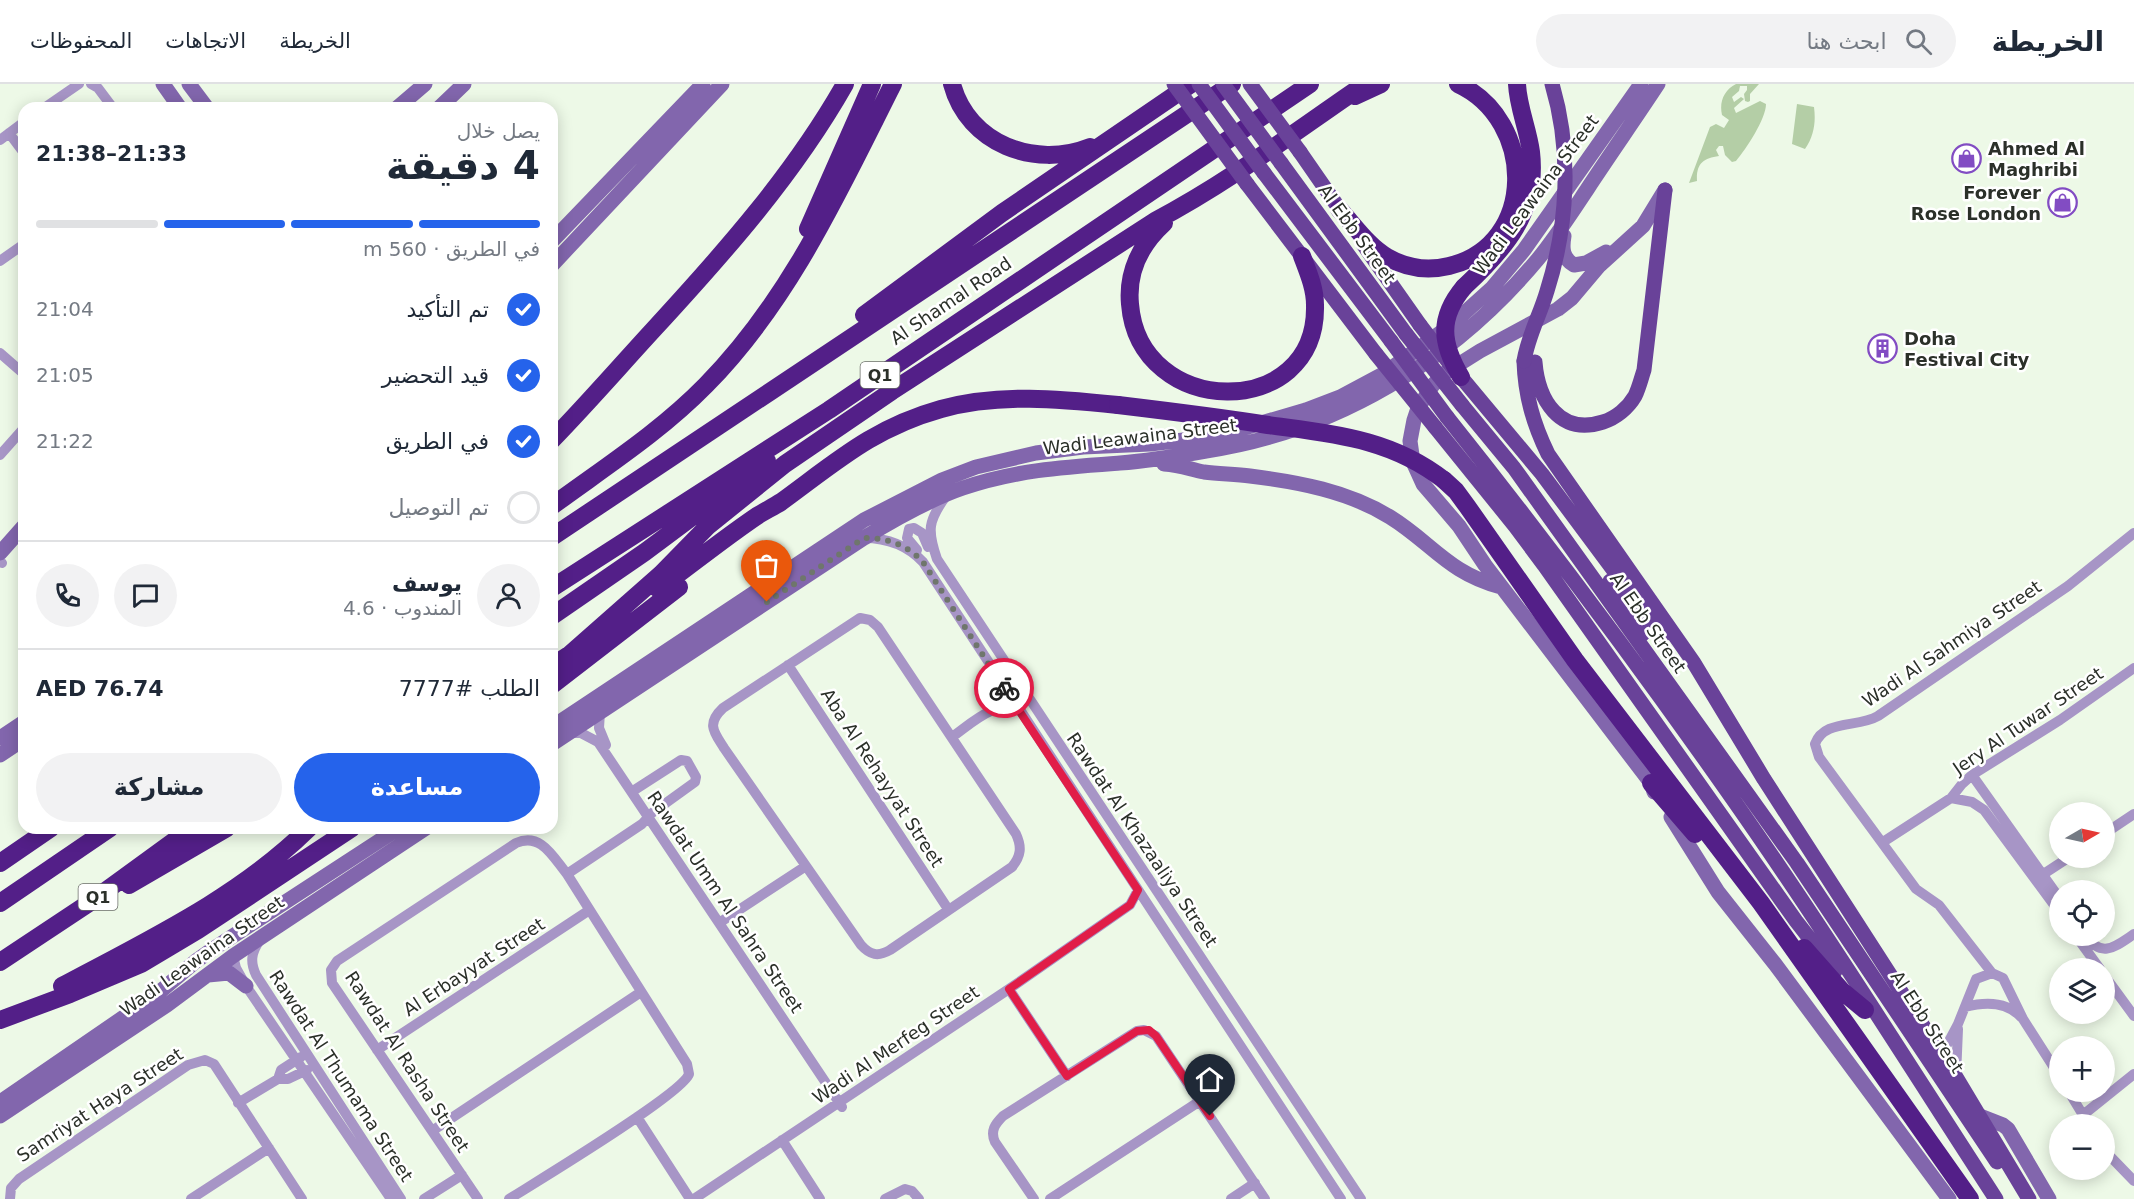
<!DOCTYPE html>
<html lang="ar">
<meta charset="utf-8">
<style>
:root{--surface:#fff;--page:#f2f2f3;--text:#1f2937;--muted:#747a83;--line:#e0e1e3;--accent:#2563eb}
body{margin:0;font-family:"DejaVu Sans","Noto Naskh Arabic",sans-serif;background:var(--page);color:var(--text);direction:rtl;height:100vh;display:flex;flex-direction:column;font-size:22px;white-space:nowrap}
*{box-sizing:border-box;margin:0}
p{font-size:20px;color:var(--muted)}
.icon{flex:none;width:33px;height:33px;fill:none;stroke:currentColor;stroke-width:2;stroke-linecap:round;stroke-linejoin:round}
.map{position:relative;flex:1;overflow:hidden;direction:ltr}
.panel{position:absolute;left:18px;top:18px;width:540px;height:732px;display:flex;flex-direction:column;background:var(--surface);border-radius:18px;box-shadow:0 3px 15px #0003;direction:rtl}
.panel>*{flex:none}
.needle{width:39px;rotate:81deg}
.tools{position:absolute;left:2049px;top:718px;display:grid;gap:12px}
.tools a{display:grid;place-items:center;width:66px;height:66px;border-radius:50%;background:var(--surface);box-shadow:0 3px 15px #0003;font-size:30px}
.pin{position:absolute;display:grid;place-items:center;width:51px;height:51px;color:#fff;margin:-62px -26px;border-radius:50% 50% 50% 0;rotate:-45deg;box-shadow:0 0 6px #0007}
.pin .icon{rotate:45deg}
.courier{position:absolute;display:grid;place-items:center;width:60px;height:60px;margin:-30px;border:4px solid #e11d48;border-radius:50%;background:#fff;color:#222;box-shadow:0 2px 8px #0007}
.overview em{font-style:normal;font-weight:800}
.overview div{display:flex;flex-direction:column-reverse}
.overview{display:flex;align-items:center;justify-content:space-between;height:102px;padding:0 18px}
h1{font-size:39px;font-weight:800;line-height:45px}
.bar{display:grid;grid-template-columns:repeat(4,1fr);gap:9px 6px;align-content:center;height:72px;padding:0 18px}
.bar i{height:8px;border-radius:4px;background:var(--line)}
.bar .on{background:var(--accent)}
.bar p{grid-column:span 4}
.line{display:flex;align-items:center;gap:15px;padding:0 18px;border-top:2px solid var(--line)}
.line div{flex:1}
.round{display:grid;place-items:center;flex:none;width:63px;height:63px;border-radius:32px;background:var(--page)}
ol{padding:0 18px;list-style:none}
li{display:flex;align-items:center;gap:18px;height:66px}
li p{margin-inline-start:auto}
li .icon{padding:6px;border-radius:50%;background:var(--accent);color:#fff;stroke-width:4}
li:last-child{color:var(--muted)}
li i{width:33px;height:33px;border:3px solid var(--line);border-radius:50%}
.button{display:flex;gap:12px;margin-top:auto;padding:12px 18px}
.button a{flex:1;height:69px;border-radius:36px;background:var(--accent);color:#fff;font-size:24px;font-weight:800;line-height:69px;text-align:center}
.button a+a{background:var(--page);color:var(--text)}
header{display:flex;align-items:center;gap:36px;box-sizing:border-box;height:84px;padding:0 30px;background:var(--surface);border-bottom:2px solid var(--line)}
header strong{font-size:28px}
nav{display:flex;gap:33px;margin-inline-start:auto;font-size:21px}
.search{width:420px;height:54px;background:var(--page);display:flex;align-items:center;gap:15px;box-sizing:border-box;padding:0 21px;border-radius:33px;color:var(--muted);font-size:22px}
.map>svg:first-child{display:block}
</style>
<header>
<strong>الخريطة</strong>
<div class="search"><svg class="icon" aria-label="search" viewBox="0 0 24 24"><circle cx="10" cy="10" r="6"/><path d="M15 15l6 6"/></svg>ابحث هنا</div>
<nav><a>الخريطة</a><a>الاتجاهات</a><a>المحفوظات</a></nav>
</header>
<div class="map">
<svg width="2134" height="1115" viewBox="0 0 2134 1115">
<rect width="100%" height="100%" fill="#edf9e7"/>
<path fill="#b4cea6" d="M1736 0H1759L1750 10V17L1748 18 1745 17 1744 10 1747 6V2H1740L1739 7 1732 13 1734 18 1741 13 1744 15 1734 24 1736 29 1760 17 1766 20C1766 35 1746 65 1736 77L1732 78 1725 71 1723 62H1719L1716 66 1719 72C1703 74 1696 80 1697 97L1689 99 1710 43 1716 40 1724 44 1729 36 1722 31C1719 18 1724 6 1736 0Z
M1797 20 1814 23C1816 38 1814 52 1805 65L1792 60Z"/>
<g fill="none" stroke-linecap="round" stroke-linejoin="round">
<path stroke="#a795c6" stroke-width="10" d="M91 0 98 4 113 24
M44 24 79 0
M9 49 24 69
M0 56 24 38
M0 177 24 160
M0 269 24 290
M0 371 24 344
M946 412C928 437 927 446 937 475L1361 1115
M864 454C888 454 907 461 923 478L1341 1115
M917 466 907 454 909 445 914 444 922 449 928 463
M0 478 2 479
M860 534 870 536 878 543 1016 750C1022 763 1021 772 1012 783L890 866C878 873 870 871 861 861L724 664C714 648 706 640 723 624Z
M788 581 948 825
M600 628 599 644 606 661
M569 649H581L598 658 842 1023
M952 653C971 640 996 614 1020 627
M1972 691 2060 815
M1951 714 1972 718 1984 726 2060 829
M2104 750 2134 730
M1883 758 1951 714 1962 700 1972 691 2060 636 2134 584
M567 790 642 740 652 729 695 698 696 693 687 677 681 676 636 705
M2042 791 2068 774
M719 839 806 782
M2076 852 2100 885
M2086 852C2102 875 2116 862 2134 850
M260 856C251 869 250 878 256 891L401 1115
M233 872 236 884 246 902 391 1115
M1992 889 1939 821 1916 805 1819 673 1815 660C1824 635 1858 644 1878 632L2068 502 2134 449
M2104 891 2134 932
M1009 905 1067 992
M1965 923C1984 918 2006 917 2021 933
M377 966 588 827
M1941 972 1958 940 1976 895 1992 889 2003 894 2023 935 2060 993
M1956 992 1958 945
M278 995 281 986 301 973
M2069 1008 2089 1041
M238 1019 278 995H288L307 986
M2083 1031 2134 990
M637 1033 690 1115
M432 1047 641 908
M782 1056 820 1115
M2104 1066 2134 1097
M10 1115 11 1104 19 1095 188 981 205 976 214 980 302 1115
M191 1115 269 1064
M424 1115 462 1091
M478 1115 332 899 331 886 337 877 516 759C541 748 553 773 567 790L687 980 689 990C682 1010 536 1098 509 1115
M694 1115 1009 905 1130 821 1138 806
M885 1115 905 1105 912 1107 919 1115
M1034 1115 995 1058C990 1047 995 1040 1003 1032L1137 947 1144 946 1156 952 1265 1115
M1050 1115 1200 1017
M1231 1115 1255 1099"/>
<path stroke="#8266ad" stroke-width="15" d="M163 0 180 24
M189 0 207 24
M397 24 425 0
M439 24 464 0
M1564 152C1562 164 1562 174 1574 181L1586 179 1606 168
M552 157 703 0
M552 181 722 0
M1164 380C1181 381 1189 385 1204 388 1219 390 1235 390 1250 392 1298 398 1348 407 1390 433 1432 459 1448 489 1501 503
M0 469 24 442
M552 643 864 436 942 396 976 383 1036 369 1083 363 1150 360 1217 352 1306 326 1340 313 1383 290 1451 241 1492 204 1524 166 1641 0
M0 654 24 638
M552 660 864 454C895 435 928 416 963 404 1016 386 1065 383 1120 379 1148 377 1178 372 1206 367 1337 347 1453 277 1538 175 1556 153 1572 128 1588 104 1611 69 1635 35 1658 0
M0 671 24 655
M1654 708 1651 699 1485 481 1459 442 1423 400 1413 378 1410 357 1414 336 1418 324 1433 301 1445 289 1480 267 1558 225 1572 214 1599 182 1643 142 1665 106
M1671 733 1718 808 1775 880 1949 1115
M208 891 229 889 246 902
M0 1018 156 911 196 877 213 865 399 744
M0 1032 167 921 233 872 426 744
M1980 1032 2003 1041 2008 1045 2049 1115"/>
<path stroke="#694299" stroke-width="15" d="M1300 68 1345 133
M1281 79 1406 250
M1264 89 1391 257
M1247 100 1376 270
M1363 160 1420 241
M1524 277C1525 311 1533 339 1548 370L1694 579 1764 695 1956 993 2029 1115
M1535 278C1538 315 1559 352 1603 338 1616 334 1628 324 1635 312 1639 304 1641 295 1644 286L1665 106
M1461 293 1542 390 1641 523 1663 551
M1462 321 1514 384 1797 779 1997 1078
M1447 333C1546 457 1641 584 1732 714 1824 845 1909 981 1996 1115
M1435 343 1515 442 1544 481 1796 837 1835 887
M1610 497 1643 550"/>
<path stroke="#531f88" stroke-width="18" d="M952 0C968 60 1035 85 1090 63
M1355 12 1381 0
M1339 125C1354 141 1368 162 1387 173 1406 184 1428 187 1449 182 1538 161 1536 36 1458 0
M1164 139C1141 160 1127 188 1130 220 1139 335 1318 338 1315 221 1315 204 1308 188 1302 172
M808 145 872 0
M1464 203C1505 165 1538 128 1531 68 1528 45 1518 23 1517 0
M864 231 1002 129 1191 0
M552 356C587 320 620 282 654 245 724 169 794 90 845 0
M1444 396 1456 407 1467 422 1575 576 1761 819 1970 1115
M552 422C605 383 660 348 706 301 790 216 840 105 893 0
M552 453 1232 0
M552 504 829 326 1310 0
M658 505C691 481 723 455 757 432 765 427 773 423 781 418 836 378 873 344 941 325 999 309 1060 315 1118 321
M552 532 645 468 767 377
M568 572 661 490 708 442 785 380 892 307 1155 137C1229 98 1296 47 1365 0
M552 582 578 565
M552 601 679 503
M1651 699 1695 750
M0 779 51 744
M129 801 227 744
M0 819 110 744
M1804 864 1842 907 1865 926
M0 878 89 819 192 744
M62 902C148 856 239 813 309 744
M0 936 70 910 141 880 198 846 352 744"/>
<path stroke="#694299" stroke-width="15" d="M1174 0 1247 100
M1199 0 1264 89
M1223 0 1281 79
M1250 0 1300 68
M1420 241 1453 284
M1406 250 1462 321
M1391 257 1447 333
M1376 270 1435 343
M1524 277C1528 252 1540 231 1547 207 1568 141 1572 67 1552 0"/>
<path stroke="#531f88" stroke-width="18" d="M1461 293C1441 259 1438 234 1464 203
M1118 321C1168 327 1218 333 1268 341 1333 350 1390 354 1444 396"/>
</g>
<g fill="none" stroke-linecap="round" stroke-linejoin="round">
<path stroke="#6f766c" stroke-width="6" stroke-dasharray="0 10.8" d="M767 518 864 454C888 454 907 461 923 478L1004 604"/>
<path stroke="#e11d48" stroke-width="8" d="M1004 604 1138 806 1130 821 1009 905 1067 992 1137 947 1149 946 1156 952 1210 1032"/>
</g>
<defs>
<symbol id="shop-ring" viewBox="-11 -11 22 22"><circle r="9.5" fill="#fff" stroke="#824cc3" stroke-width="1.5"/><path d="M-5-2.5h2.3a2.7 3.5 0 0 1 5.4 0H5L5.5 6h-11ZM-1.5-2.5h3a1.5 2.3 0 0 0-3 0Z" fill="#824cc3"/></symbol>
<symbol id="building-ring" viewBox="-11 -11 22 22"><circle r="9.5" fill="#fff" stroke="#824cc3" stroke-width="1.5"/><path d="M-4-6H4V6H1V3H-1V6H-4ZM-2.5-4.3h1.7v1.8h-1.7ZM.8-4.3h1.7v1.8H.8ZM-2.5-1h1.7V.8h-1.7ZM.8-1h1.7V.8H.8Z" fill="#824cc3"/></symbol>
</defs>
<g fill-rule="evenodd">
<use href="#shop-ring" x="1950" y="58" width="33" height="33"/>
<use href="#shop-ring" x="2046" y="102" width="33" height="33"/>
<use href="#building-ring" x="1866" y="248" width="33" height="33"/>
</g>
<g text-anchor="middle" stroke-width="5" stroke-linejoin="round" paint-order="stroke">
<g fill="#fff" stroke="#6b6e69" stroke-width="1.5">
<rect x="860.5" y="278" width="39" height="26" rx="4.5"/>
<rect x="78.5" y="800" width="39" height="26" rx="4.5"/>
</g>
<g font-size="16" font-weight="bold" fill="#2b3029">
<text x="880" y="297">Q1</text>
<text x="98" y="819">Q1</text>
</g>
<g font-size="18" font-weight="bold" fill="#2b3029" stroke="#fff" text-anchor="start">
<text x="1988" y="71">Ahmed Al<tspan x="1988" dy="21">Maghribi</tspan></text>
<text x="2041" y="115" text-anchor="end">Forever<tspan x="2041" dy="21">Rose London</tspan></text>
<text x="1904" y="261">Doha<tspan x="1904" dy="21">Festival City</tspan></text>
</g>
<g font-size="18" fill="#2b3029" stroke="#fff">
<text transform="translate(1536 111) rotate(-53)" y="6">Wadi Leawaina Street</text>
<text transform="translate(1357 150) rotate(54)" y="6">Al Ebb Street</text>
<text transform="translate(951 217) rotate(-34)" y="6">Al Shamal Road</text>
<text transform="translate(1140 353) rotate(-7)" y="6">Wadi Leawaina Street</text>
<text transform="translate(1648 539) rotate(55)" y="6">Al Ebb Street</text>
<text transform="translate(1952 560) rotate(-34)" y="6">Wadi Al Sahmiya Street</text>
<text transform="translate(2028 637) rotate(-34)" y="6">Jery Al Tuwar Street</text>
<text transform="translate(882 694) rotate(57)" y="6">Aba Al Rehayyat Street</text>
<text transform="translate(1142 756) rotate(56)" y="6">Rawdat Al Khazaaliya Street</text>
<text transform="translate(725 818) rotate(56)" y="6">Rawdat Umm Al Sahra Street</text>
<text transform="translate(202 872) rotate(-35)" y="6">Wadi Leawaina Street</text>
<text transform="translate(474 883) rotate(-33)" y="6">Al Erbayyat Street</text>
<text transform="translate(1927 938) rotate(57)" y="6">Al Ebb Street</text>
<text transform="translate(896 961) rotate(-34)" y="6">Wadi Al Merfeg Street</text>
<text transform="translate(407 978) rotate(57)" y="6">Rawdat Al Rasha Street</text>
<text transform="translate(341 992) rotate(57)" y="6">Rawdat Al Thumama Street</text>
<text transform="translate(100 1021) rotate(-33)" y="6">Samriyat Haya Street</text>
</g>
</g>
</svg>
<div class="tools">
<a><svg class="needle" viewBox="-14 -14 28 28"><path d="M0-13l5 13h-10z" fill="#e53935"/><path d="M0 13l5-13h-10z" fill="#747a83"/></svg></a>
<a><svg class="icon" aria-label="locate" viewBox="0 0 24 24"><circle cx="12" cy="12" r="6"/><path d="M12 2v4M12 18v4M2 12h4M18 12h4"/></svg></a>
<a><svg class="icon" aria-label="layers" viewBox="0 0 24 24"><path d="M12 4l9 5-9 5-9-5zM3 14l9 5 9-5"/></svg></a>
<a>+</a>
<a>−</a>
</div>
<div class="pin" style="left:767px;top:518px;background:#ea580c"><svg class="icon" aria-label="bag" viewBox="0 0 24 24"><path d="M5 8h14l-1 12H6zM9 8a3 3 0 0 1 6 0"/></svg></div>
<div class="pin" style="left:1210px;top:1032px;background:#1f2937"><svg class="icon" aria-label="home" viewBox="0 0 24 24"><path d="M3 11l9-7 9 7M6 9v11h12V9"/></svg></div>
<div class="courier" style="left:1004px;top:604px"><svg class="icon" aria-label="bike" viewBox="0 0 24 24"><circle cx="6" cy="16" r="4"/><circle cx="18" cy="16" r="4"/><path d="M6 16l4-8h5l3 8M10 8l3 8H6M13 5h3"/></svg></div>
<section class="panel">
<div class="overview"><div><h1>4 دقيقة</h1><p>يصل خلال</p></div><em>21:33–21:38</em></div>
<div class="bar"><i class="on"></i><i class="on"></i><i class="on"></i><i></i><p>في الطريق · 560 m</p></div>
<ol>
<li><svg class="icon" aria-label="check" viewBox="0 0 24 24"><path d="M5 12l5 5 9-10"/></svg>تم التأكيد<p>21:04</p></li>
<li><svg class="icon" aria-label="check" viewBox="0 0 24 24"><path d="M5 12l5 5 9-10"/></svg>قيد التحضير<p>21:05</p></li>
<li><svg class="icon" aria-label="check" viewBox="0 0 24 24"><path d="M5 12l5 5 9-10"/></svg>في الطريق<p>21:22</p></li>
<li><i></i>تم التوصيل</li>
</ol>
<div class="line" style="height:108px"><a class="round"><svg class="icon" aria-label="person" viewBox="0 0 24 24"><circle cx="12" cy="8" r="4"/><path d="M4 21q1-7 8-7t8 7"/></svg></a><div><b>يوسف</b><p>المندوب · 4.6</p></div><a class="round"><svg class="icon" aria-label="chat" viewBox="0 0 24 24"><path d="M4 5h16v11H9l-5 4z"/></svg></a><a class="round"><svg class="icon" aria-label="phone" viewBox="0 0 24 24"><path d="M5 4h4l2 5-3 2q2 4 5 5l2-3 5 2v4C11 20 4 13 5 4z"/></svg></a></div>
<div class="line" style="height:78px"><div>الطلب #7777</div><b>AED 76.74</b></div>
<div class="button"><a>مساعدة</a><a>مشاركة</a></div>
</section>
</div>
